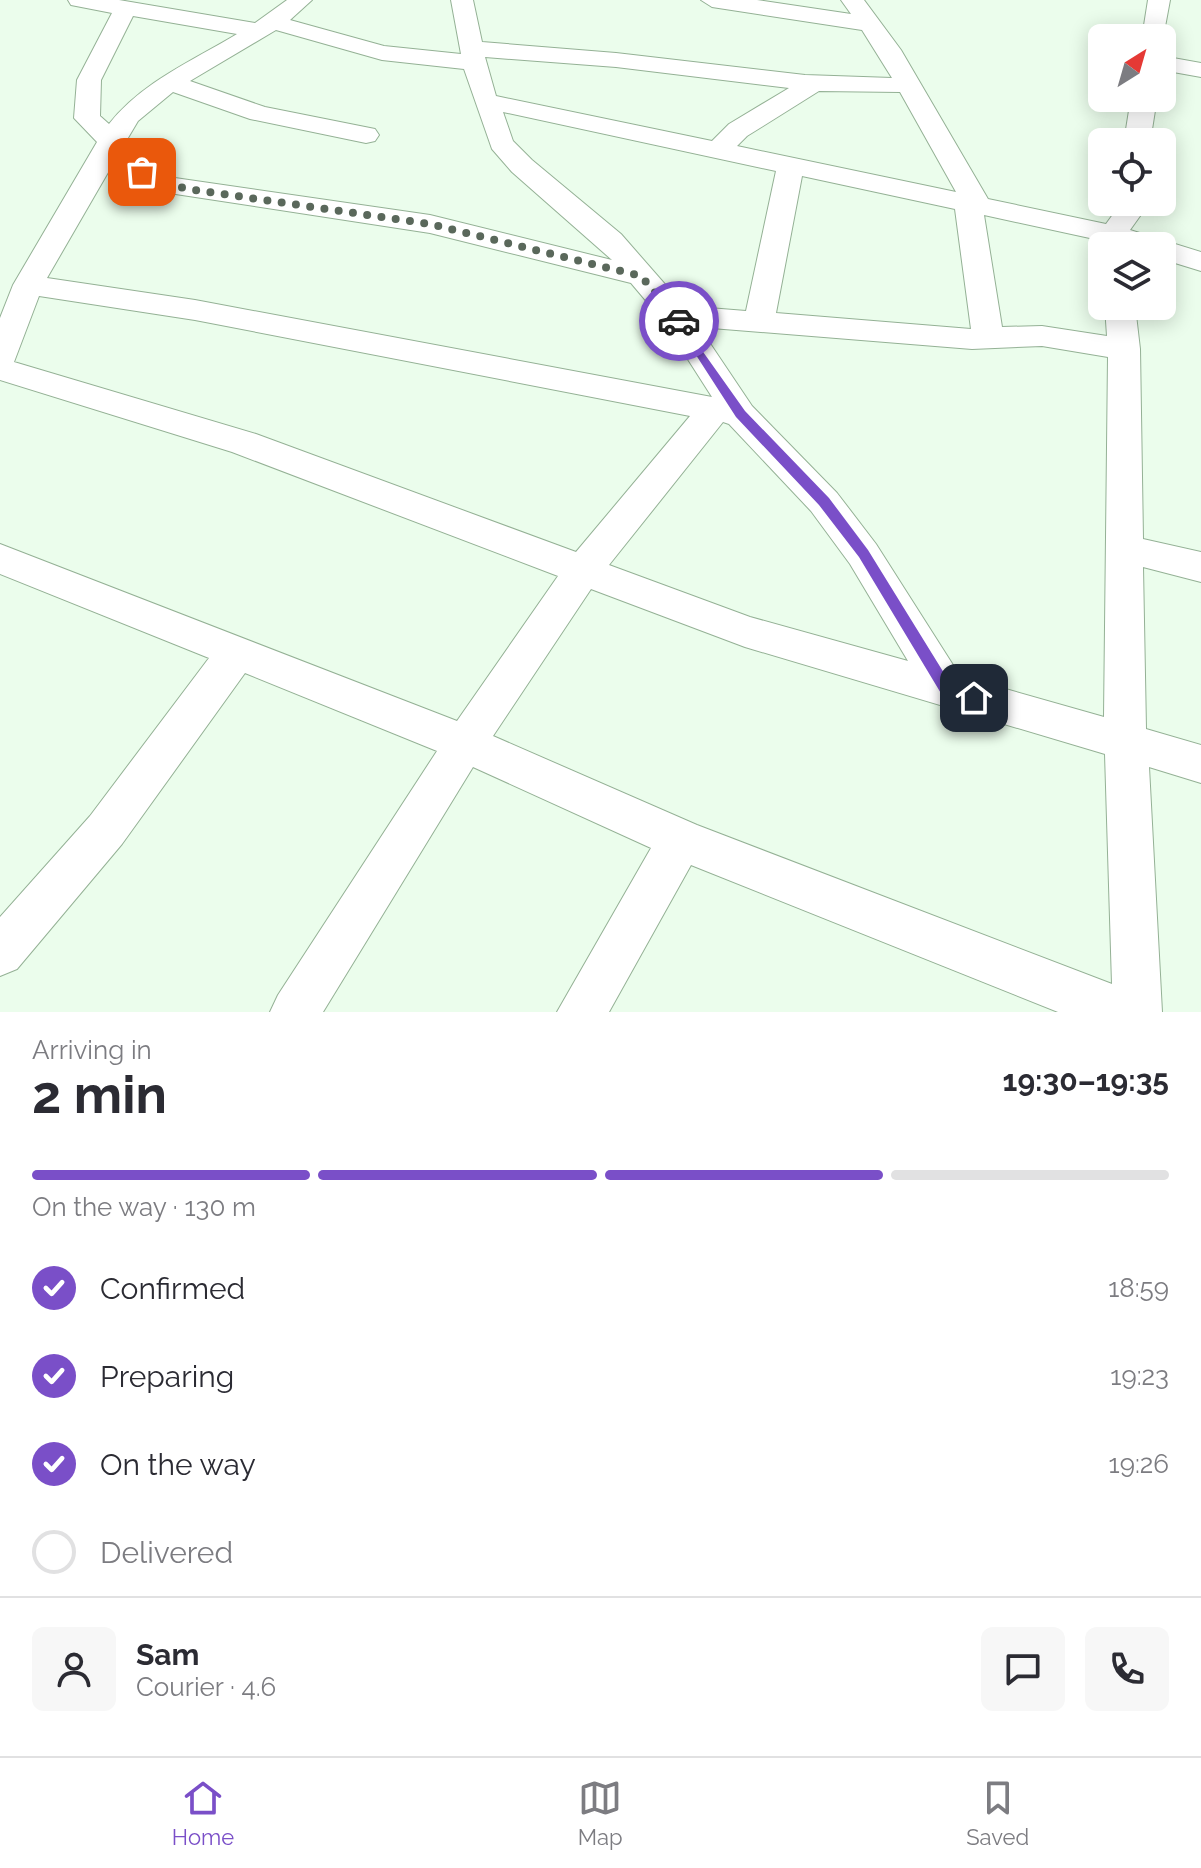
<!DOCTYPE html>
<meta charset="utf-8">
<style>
:root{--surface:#fff;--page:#f7f7f7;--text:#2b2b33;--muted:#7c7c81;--line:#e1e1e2;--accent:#7a4fc8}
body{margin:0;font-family:Raleway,sans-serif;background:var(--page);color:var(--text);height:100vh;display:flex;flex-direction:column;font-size:30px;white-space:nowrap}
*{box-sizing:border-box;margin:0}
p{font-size:26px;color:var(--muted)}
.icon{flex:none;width:44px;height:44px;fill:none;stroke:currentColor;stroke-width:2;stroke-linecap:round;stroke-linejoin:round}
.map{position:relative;height:1012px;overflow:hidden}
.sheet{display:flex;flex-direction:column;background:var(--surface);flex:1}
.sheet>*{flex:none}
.needle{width:52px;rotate:37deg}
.buttons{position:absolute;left:1088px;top:24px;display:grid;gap:16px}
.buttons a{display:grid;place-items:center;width:88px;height:88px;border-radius:12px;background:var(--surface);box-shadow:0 4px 20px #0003;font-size:40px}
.pin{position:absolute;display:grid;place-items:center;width:68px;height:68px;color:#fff;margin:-34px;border-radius:16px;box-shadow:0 4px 12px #0006}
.courier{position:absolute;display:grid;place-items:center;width:80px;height:80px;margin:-40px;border:6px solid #7a4fc8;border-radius:50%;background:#fff;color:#222;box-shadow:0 2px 10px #0007}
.summary em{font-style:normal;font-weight:700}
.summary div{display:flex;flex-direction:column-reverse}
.summary{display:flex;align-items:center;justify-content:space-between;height:136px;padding:0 32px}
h1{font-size:52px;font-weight:700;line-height:60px}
.bar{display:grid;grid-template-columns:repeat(4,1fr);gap:12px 8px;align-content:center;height:96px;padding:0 32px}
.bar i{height:10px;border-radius:6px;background:var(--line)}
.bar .current{background:var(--accent)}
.bar p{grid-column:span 4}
.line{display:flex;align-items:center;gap:20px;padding:0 32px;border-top:2px solid var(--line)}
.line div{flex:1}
.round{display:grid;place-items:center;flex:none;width:84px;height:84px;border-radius:12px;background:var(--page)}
ol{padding:0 32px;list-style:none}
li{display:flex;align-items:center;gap:24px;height:88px}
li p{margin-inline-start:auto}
li .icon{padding:8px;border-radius:50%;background:var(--accent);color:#fff;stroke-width:4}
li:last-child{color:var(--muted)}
li i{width:44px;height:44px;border:4px solid var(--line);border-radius:50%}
.tabs{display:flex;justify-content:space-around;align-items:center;height:112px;border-top:2px solid var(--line);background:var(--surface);font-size:22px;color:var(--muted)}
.tabs a{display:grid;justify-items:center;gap:4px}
.tabs .current{color:var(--accent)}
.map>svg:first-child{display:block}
</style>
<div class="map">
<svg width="1201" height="1012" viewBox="0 0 1201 1012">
<rect width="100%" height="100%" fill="#ebfdec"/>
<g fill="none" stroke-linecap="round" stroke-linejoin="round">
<defs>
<path id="street" d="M68 0H119L255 23 287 0H312L290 20 384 46 461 54 451 0H473L482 42 616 53 805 75 892 78 862 30 712 7 701 0H757L851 14 841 0H864L901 50 988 199 1106 224 1122 202H1150L1130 230 1201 252V271L1162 259V246L1102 248 1099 240 984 215 1002 327 1042 326 1107 336 1105 306H1135L1140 349 1143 539 1201 552V582L1143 567 1146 729 1201 745V783L1149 767 1162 1012H1058L691 865 609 1012H557L651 848 473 767 323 1012H270L278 995 437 751 245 673 122 844 17 969 0 976V917L90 816 209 658 0 574V544L457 721 558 576 232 452 0 380V318L13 285 97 142 74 118 77 80 112 13 71 5ZM133 16 237 34C192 61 142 82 109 124L100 116 101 80ZM276 30 382 60 464 69 492 149 512 172 612 260 430 215 175 178 119 153 138 121 173 92 250 119 366 143 375 141 379 135 375 129 265 107 190 81ZM485 57 616 67 789 88 729 124 712 141 496 96ZM819 91 900 92 956 192 737 146 747 136ZM503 112 776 171 746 311 684 306 621 234 532 160 513 141ZM110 169 169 193 430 233 631 283 664 322 712 397 195 300 47 278ZM802 176 955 209 971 329 776 313ZM39 296 195 320 690 416 576 552 256 434 14 362ZM699 327 972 349 1042 346 1108 357 1104 717 960 676 876 544 837 493 752 406ZM723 422 729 424 811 511 850 564 908 661 750 617 609 565ZM591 589 745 647 1105 754 1112 984 697 825 493 736Z
M1148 0H1170L1162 43V38H1142Z
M1162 56 1201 63V77L1162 70Z
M1131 98H1157L1150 142H1124Z"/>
</defs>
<use href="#street" stroke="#94b195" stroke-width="2"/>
<use href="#street" fill="#fff" fill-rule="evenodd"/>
</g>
<path fill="#7a4fc8" d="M679 318 745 411 829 498 868 550 952 686 980 694V702L974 704 942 695 859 557 819 505 736 417 674 321Z"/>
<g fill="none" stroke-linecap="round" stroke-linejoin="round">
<path stroke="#5a685b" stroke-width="8" stroke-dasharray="0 14.4" d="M142 172 169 185 195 190 430 224 641 276 679 321"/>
</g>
</svg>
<div class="buttons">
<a><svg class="needle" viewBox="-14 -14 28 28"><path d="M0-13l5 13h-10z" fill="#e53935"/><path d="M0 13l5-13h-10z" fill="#7c7c81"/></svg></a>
<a><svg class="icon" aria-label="locate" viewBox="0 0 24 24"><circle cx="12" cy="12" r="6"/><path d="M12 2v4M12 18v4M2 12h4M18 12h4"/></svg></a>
<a><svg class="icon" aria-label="layers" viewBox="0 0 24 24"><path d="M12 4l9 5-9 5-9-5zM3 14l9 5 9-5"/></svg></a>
</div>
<div class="pin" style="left:142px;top:172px;background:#ea580c"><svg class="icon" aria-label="bag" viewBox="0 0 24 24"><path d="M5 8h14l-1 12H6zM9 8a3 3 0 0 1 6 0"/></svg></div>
<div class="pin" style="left:974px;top:698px;background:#1f2937"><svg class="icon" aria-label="home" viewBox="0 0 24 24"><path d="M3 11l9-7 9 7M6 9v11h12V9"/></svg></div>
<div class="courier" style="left:679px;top:321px"><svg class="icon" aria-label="car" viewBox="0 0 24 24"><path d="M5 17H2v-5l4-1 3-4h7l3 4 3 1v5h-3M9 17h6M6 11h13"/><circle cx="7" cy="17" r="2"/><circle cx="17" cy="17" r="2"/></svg></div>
</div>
<section class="sheet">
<div class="summary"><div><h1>2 min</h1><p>Arriving in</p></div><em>19:30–19:35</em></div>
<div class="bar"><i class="current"></i><i class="current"></i><i class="current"></i><i></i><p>On the way · 130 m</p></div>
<ol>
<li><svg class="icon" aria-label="check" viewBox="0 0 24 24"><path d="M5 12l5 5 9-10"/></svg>Confirmed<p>18:59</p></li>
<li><svg class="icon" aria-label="check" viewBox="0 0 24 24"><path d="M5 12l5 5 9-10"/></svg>Preparing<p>19:23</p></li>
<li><svg class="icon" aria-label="check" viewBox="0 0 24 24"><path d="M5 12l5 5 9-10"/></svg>On the way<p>19:26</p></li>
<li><i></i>Delivered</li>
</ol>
<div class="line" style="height:144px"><a class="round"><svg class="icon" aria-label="person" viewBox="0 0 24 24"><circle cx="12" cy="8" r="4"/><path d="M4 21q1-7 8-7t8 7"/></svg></a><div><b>Sam</b><p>Courier · 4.6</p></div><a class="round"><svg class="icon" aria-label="chat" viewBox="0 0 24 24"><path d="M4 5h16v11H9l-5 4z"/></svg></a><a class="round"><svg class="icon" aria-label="phone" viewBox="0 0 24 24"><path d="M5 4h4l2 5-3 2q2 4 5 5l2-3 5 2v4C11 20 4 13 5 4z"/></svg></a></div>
</section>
<nav class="tabs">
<a class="current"><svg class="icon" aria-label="home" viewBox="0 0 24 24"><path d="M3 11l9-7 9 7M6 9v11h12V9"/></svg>Home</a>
<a><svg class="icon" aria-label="map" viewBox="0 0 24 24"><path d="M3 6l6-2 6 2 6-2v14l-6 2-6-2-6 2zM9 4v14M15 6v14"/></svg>Map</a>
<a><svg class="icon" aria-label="saved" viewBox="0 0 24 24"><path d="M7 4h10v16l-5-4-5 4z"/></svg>Saved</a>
</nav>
